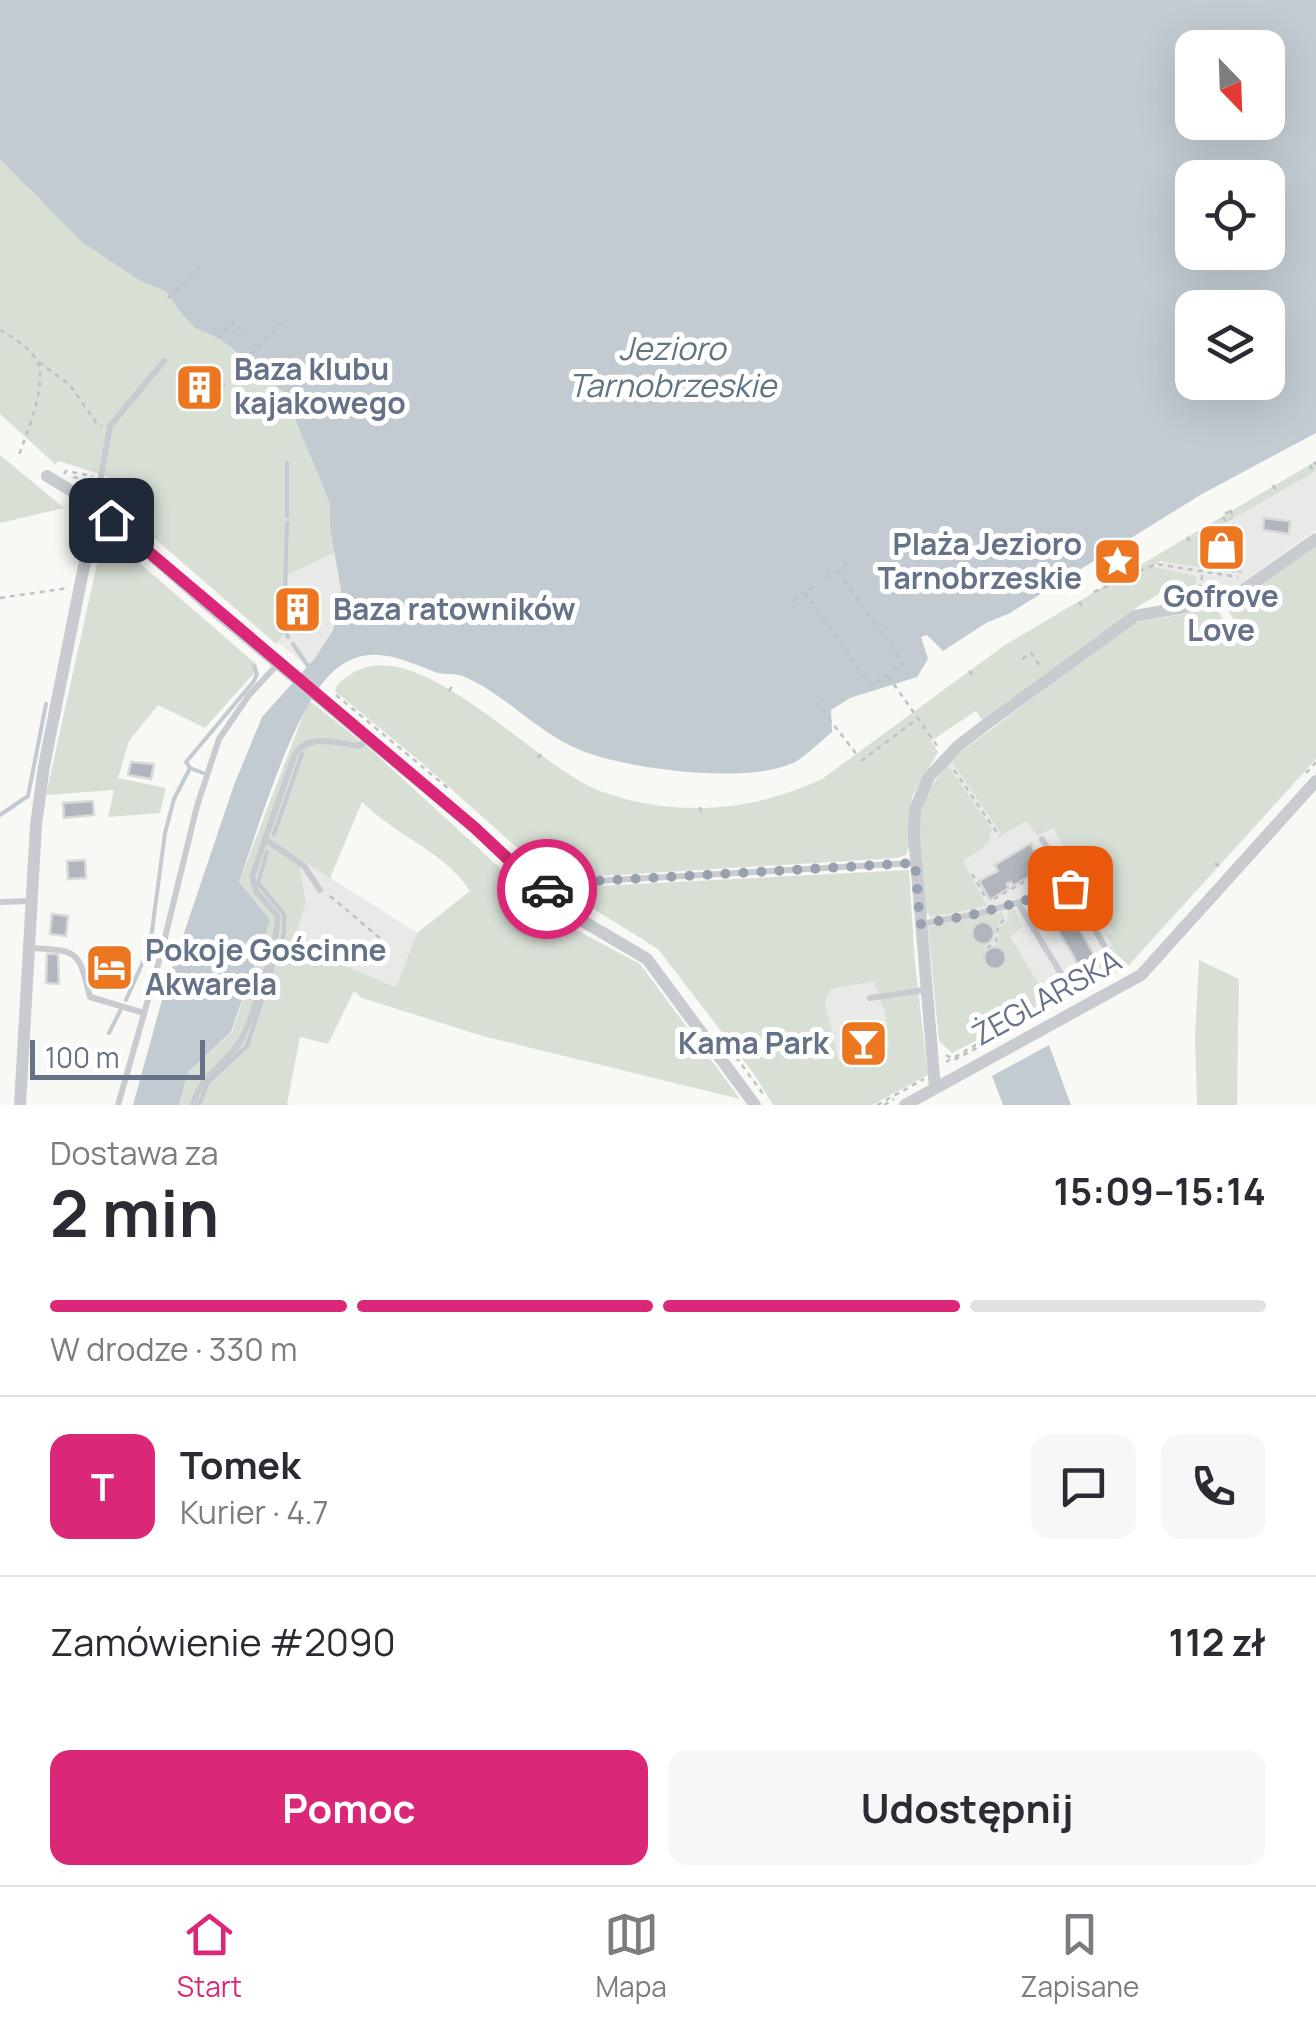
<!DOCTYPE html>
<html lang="pl">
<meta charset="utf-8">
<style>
:root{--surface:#fff;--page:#f7f7f7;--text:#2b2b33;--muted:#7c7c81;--line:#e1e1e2;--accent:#db2777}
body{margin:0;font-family:Manrope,sans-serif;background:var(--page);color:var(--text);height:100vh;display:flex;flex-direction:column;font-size:38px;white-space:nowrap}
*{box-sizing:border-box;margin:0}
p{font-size:32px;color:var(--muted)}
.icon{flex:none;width:55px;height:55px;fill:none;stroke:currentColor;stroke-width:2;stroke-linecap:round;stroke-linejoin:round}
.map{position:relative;height:1105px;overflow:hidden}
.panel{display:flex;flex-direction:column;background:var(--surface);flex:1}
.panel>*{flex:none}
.needle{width:65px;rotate:157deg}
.controls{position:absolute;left:1175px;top:30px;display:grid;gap:20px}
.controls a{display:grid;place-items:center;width:110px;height:110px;border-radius:20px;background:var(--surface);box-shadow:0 10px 40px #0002;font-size:50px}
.scale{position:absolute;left:30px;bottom:25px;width:175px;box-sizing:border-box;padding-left:10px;border:5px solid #657288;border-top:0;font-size:28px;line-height:35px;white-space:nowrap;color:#657288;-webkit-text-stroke:8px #fff;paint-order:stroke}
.pin{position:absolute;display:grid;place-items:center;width:85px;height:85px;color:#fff;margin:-42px;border-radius:20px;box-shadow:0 5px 15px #0006}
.courier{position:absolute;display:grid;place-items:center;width:100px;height:100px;margin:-50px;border:8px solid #db2777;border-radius:50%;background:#fff;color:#222;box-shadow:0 2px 12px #0007}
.summary em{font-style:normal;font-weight:700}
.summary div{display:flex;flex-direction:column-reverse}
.summary{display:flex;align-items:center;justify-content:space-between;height:170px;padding:0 50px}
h1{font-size:65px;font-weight:700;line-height:75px}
.bar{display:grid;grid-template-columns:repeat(4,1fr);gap:15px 10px;align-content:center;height:120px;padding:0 50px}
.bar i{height:12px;border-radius:8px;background:var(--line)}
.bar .current{background:var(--accent)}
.bar p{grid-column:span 4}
.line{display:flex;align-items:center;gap:25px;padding:0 50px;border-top:2px solid var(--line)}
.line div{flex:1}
.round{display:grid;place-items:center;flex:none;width:105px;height:105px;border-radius:20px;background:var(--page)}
.cta{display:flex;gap:20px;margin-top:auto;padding:20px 50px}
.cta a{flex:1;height:115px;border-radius:20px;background:var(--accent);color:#fff;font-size:40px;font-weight:700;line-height:115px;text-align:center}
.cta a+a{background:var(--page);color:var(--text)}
.tabs{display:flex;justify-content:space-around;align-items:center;height:140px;border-top:2px solid var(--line);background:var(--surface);font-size:28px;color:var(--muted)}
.tabs a{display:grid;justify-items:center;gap:5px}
.tabs .current{color:var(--accent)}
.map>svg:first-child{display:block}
</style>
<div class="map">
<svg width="1316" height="1105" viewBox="0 0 1316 1105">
<rect width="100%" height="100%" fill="#f8f8f5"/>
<path fill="#e9e9e8" d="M1316 471V530L1225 595 1194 601 1197 576 1153 569 1177 551Z
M336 552 341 590 336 621 324 647 308 667 278 642 288 630V575Z
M1003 724 1125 939 1123 952 954 1052 940 1035 928 910 947 765Z
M298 857 417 933 397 987 292 944 306 902Z
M874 980 885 1013 889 1049 839 1061 825 1003 831 989Z"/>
<path fill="#d8e0d6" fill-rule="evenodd" d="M0 120 28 188 39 199 144 283 167 291 181 313 195 328 220 339 251 366 333 408 331 526 336 552 288 575V630L276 644 153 537 108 477 59 461 55 464 0 414Z
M0 455 64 508 0 523Z
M1316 461V471L1205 535 1200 567 1160 561 1154 567 1197 576 1195 591 1159 594 1139 606 982 720 976 711 931 741 938 752 912 797 909 847 906 855 897 858 552 879 422 763 335 691C338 682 342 680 350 675 416 628 535 767 600 791 674 818 752 812 822 779L1005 645Z
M104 532 257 665 255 672 205 728 158 705 129 741 118 778 166 788 160 813 108 817 114 790 46 795Z
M1316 545V759L1129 965 1074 996 1025 1016 952 1053 939 1041 928 927 1002 912 1004 917 984 949 986 952 996 947 1000 927 1007 920 1008 911 1015 910 1022 927 1010 937 1042 989 1107 952 1112 945 1107 936 1113 932 1090 890 1082 894 1072 877 1079 872 1053 828 1037 836 1027 821 1002 835 952 762 953 758 1133 623 1217 608 1225 623 1233 619 1226 605Z
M309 700 370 749 556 919 640 964 740 1099 486 1037 362 998 354 991 328 1044 300 1037 287 1104 290 1105H179L188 1072 232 1032 269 920 239 882ZM362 802C395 835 445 852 470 891L417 933 396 987 293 944 306 902 298 858 330 878Z
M947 765 992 829 988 844 963 861 987 906 932 917 926 913 919 832 922 799Z
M909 870 915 963 928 1075 872 1105H773L754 1074 658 949 560 888ZM874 981 885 1013 889 1049 839 1061 825 1003 831 989Z
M1199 960 1239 979 1237 1105H1197L1195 1037Z"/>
<path fill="#c2cbd1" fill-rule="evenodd" d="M0 0H1316V433L1202 494 1010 613 986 623 943 651 927 635 921 637 928 659 917 677 850 698 831 710 832 732C821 741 809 753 797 761 752 786 626 769 580 750 538 733 506 695 465 677 455 672 445 676 435 672 402 659 369 642 336 669 295 702 258 829 239 882L270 920 231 1032 188 1072 179 1105H133L165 989 234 785 262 717 315 658 333 630 341 590 330 526V503L284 392 220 339 195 328 181 313 166 291 144 283 82 242 0 159ZM1192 48H1268V122H1192ZM1192 178H1268V252H1192ZM1192 308H1268V382H1192Z
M1049 1045 1071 1105H1003L992 1076Z"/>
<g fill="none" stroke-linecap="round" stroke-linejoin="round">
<path stroke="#c2cbd1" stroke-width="4" d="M287 463V516
M287 523 284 622 288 637
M293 644 308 666
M203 773 190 768 186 762 254 681 257 674 254 666
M0 815 28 796 46 704
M274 834 302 754
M126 1000 150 946 165 833 174 799 190 768
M109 1033 120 1011
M199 1105 208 1082 247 1046 284 933V914L258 883 267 852"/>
</g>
<path fill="#b1b6be" stroke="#d9dad8" stroke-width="2.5" d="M215 375 226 384 209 402 199 393Z
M1264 518 1290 521 1289 534 1263 530Z
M1210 541 1235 545 1233 557 1243 558 1241 572 1216 569 1217 557 1208 555Z
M131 762 154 764 151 779 128 775Z
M93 801 94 815 64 818 63 803Z
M1031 843 1042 868 1045 867 1013 886 1011 882 1007 884 1009 888 990 900 979 881 998 871 995 865Z
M85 860 86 878 68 879 67 861Z
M1070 912 1096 958 1080 968 1053 922Z
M52 914 68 916 66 936 50 934Z
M972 933a11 11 0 1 1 22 0a11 11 0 1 1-22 0Z
M984 958a11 11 0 1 1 22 0a11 11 0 1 1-22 0Z
M47 954H58L59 984 46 983Z
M97 959 126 965 123 977 94 972Z"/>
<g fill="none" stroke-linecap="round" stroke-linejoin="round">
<path stroke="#bfc1c4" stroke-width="2.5" stroke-dasharray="5 5" stroke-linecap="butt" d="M168 298 205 263
M231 320 241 330
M0 330C12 337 31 348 37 361 48 384 27 432 19 455
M218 338 234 323
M244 361 281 323
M39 362 70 385 97 424 102 426
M1314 462 1316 465
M1310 465 1314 472
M64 474 66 471 93 476
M73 477 89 480
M110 482 146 533
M1273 485 1276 490
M110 487 134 522
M1230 510 1234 518
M1226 521 1222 516 1228 512 1232 519
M1206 525 1210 532
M1187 537 1190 541
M826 578 849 562
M1200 590 1207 541
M1094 592 1156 564 1238 577
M805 593 871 686 903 663 837 570
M0 598 68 588
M793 601 816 585
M1079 602 1083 608
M1022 659 1031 653 1042 669
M969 671 973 675
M888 676 938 747
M449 691 453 685
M336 695 449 789
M816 702 858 756
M538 758 541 754
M861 761 917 719
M954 770 1000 837
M1306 773 1316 762
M700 807 701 812
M1215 863 1223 869
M972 874 987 900
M330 896 381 939
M994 899 1048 868
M987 948 996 941 998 927 1006 917
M730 1049 764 1095
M946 1055 954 1060 1040 1015
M946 1062 1025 1017 1063 1003
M877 1105 924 1079
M884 1105 894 1099"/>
<path stroke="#c8cbcf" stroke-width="6" d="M96 505 110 426 164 361
M265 839 304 866 320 890
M1042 839 1104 945
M544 891 559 883 914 863
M0 902 30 901
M1018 903 1060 972
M921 924 977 914 1070 888
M29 948C79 951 78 949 90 997L144 1013
M870 998 925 990
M118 1105 161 954 197 806 219 739 249 695 278 664
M193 1105C200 1076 224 1066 239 1043 250 1026 281 933 277 915L257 893 252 877 294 756C307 732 336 743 359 746L369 739"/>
<path stroke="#c8cbcf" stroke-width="12" d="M47 476 96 506 209 606 475 828 564 910 647 959 755 1105
M935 1088 914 836 915 809 929 777 958 746 988 723 1135 616 1230 599 1316 539
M20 1105 36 825 44 766 96 506
M905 1105 1141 975 1316 781"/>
</g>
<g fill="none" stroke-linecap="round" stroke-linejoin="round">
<path stroke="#98a1ae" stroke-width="10" stroke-dasharray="0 18" d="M547 889 560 883 915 863 920 924H923L976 914 1070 888"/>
<path stroke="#db2777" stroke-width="12" d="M111 520 475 828 543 892 547 889"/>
</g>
<defs>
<symbol id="building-square" viewBox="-11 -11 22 22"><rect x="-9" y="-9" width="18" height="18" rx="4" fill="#ed7620" stroke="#fff"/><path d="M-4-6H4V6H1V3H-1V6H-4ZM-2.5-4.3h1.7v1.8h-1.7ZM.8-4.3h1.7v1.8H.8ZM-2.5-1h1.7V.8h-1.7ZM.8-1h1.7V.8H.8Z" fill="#fff"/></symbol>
<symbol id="shop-square" viewBox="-11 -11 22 22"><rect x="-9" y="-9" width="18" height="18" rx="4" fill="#ed7620" stroke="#fff"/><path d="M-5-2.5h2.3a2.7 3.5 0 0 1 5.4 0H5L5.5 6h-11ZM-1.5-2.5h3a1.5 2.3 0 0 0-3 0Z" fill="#fff"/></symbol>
<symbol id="sight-square" viewBox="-11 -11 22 22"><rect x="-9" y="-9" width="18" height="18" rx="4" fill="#ed7620" stroke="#fff"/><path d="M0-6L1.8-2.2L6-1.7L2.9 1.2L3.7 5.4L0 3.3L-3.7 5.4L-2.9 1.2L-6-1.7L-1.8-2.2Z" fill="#fff"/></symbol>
<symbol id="hotel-square" viewBox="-11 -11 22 22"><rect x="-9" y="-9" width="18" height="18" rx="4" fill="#ed7620" stroke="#fff"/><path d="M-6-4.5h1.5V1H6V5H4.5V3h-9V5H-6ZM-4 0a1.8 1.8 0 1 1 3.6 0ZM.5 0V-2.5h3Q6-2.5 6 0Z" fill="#fff"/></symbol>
<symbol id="bar-square" viewBox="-11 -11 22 22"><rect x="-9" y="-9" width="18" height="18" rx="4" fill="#ed7620" stroke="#fff"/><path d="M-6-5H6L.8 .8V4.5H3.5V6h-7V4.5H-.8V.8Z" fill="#fff"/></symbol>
</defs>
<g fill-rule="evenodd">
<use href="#building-square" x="172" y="360" width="55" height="55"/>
<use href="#shop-square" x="1194" y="520" width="55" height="55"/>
<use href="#sight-square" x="1090" y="534" width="55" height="55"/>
<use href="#building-square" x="270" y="582" width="55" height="55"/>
<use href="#hotel-square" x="82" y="940" width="55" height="55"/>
<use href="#bar-square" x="836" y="1016" width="55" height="55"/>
</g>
<g text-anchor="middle" stroke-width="10" stroke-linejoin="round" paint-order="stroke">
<g font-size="30" font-weight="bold" fill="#657288" stroke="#fff" text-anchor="start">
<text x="234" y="380">Baza klubu<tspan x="234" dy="34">kajakowego</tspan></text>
<text x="1082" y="555" text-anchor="end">Plaża Jezioro<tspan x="1082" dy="34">Tarnobrzeskie</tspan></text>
<text x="1221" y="607" text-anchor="middle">Gofrove<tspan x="1221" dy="34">Love</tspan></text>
<text x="333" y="620">Baza ratowników</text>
<text x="145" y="961">Pokoje Gościnne<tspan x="145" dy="34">Akwarela</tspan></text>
<text x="829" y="1054" text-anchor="end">Kama Park</text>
</g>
<g font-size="30" fill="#657288" stroke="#fff">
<text transform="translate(1047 998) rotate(-29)" y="10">ŻEGLARSKA</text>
</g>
<g font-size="32" font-style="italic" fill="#617483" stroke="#fff">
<text x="672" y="360">Jezioro<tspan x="672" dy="37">Tarnobrzeskie</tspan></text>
</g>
</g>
</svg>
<div class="controls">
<a><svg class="needle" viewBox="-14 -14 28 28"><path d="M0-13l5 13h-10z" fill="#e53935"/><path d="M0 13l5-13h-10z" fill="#7c7c81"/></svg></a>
<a><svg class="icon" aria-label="locate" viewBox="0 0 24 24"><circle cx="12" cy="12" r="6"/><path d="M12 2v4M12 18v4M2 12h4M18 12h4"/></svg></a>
<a><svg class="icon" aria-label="layers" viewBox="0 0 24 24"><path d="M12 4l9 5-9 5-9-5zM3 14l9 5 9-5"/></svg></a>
</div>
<div class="scale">100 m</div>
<div class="pin" style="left:1070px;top:888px;background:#ea580c"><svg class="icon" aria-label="bag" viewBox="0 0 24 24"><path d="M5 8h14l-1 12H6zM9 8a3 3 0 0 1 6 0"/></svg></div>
<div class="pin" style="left:111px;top:520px;background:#1f2937"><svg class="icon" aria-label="home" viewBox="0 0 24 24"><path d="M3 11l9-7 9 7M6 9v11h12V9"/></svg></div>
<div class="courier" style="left:547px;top:889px"><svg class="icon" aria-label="car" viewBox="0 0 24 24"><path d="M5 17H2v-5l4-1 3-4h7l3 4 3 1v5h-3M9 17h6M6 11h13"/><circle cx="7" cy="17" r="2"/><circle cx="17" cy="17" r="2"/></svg></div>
</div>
<section class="panel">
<div class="summary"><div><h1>2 min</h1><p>Dostawa za</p></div><em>15:09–15:14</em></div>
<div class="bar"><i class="current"></i><i class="current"></i><i class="current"></i><i></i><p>W drodze · 330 m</p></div>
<div class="line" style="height:180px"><b class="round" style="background:var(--accent);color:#fff">T</b><div><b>Tomek</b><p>Kurier · 4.7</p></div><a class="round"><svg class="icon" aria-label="chat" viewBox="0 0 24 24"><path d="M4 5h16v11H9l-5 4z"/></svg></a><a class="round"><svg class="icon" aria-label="phone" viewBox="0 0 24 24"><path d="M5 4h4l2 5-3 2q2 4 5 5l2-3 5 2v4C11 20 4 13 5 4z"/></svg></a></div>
<div class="line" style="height:130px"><div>Zamówienie #2090</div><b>112 zł</b></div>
<div class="cta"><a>Pomoc</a><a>Udostępnij</a></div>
</section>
<nav class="tabs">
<a class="current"><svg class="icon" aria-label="home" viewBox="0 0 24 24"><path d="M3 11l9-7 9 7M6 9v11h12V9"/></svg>Start</a>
<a><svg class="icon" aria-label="map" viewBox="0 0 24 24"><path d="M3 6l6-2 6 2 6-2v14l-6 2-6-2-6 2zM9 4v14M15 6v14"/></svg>Mapa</a>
<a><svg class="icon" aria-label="saved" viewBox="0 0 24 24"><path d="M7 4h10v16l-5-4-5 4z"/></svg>Zapisane</a>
</nav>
